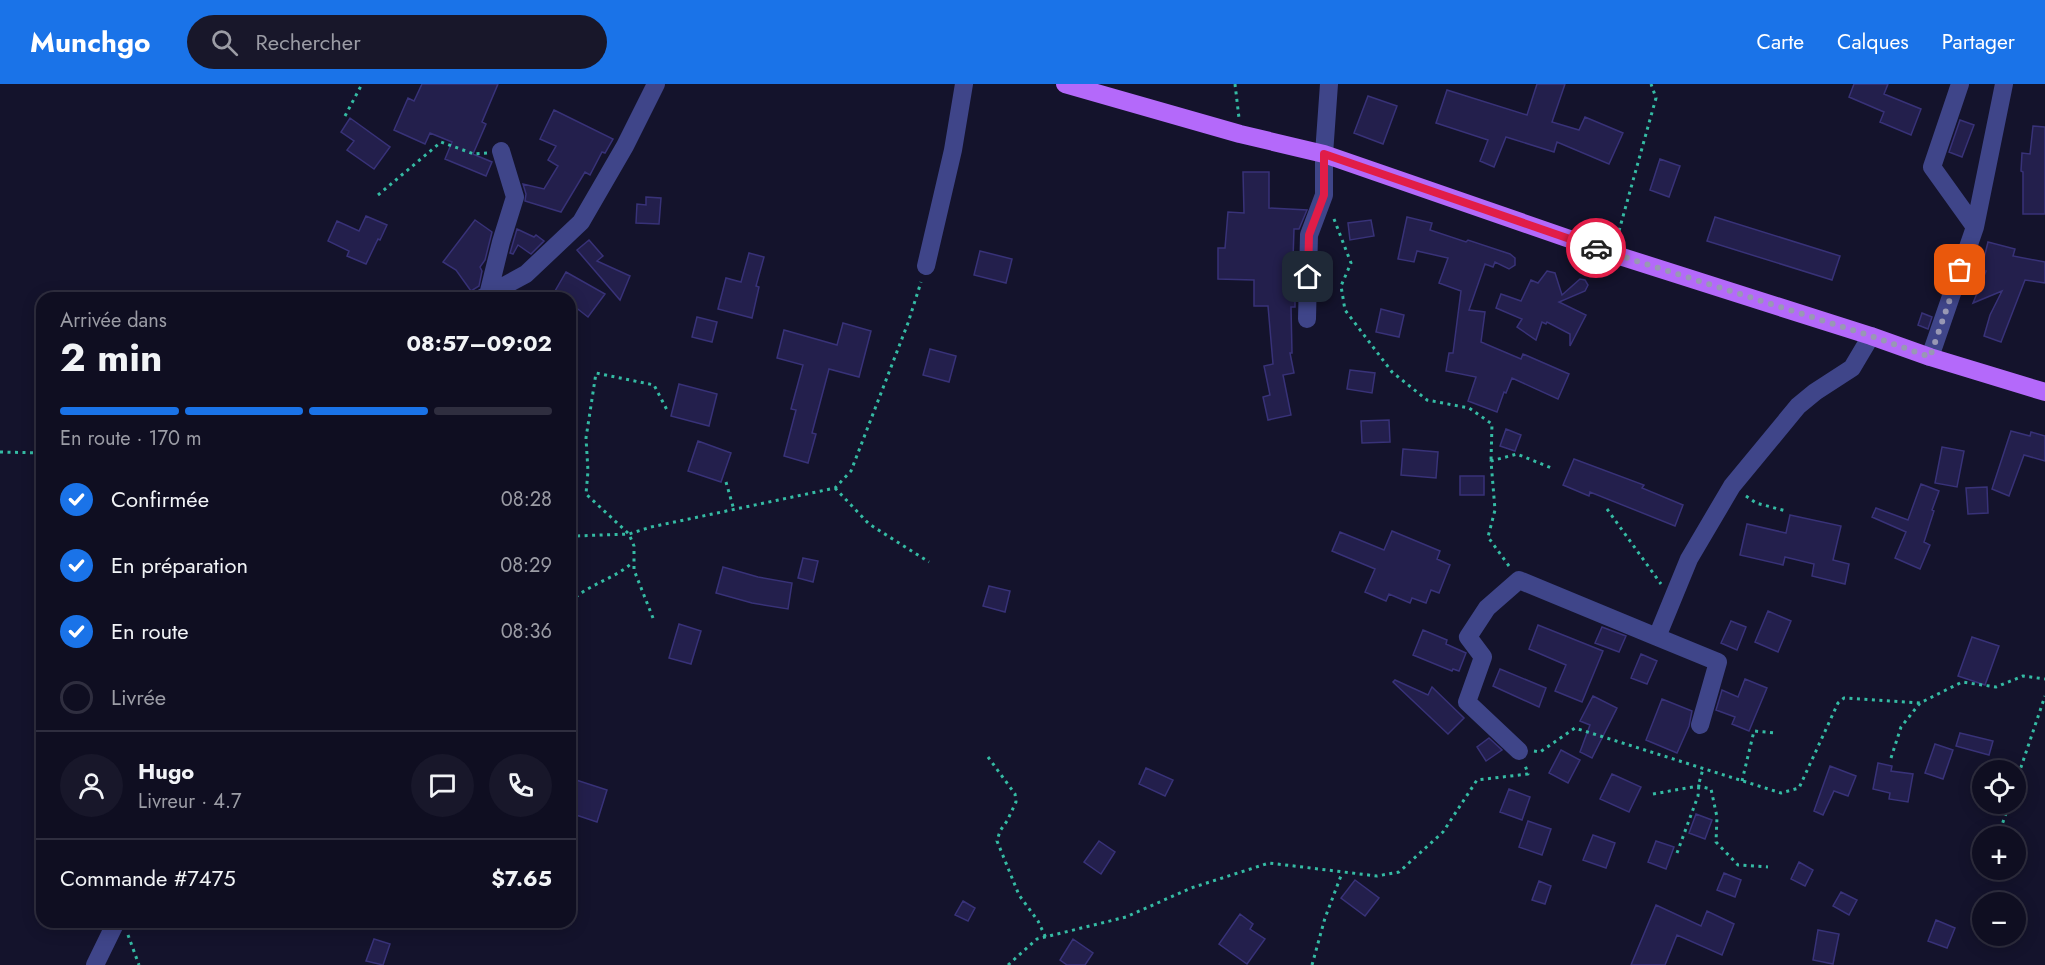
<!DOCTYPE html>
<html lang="fr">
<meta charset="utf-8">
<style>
:root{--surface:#0f0e21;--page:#18172a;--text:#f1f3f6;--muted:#9b9ca5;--line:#2f2e3f;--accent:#1a73e8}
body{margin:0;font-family:Jost,sans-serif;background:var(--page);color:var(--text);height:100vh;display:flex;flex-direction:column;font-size:22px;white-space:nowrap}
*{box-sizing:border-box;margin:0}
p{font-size:20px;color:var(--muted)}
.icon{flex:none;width:33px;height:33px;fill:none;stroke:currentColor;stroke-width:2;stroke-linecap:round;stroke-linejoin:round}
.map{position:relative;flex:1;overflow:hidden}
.side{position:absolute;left:36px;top:208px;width:540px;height:636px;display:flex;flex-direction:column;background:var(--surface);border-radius:18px;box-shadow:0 3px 15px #0003,0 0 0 2px var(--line)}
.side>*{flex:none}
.tools{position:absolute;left:1972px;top:676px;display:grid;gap:12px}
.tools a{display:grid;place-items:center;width:54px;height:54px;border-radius:50%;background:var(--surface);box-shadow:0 3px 15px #0003,0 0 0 2px var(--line);font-size:30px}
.pin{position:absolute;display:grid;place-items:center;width:51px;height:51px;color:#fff;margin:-26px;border-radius:12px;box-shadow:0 3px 9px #0006}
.courier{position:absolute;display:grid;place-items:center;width:60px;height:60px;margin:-30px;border:4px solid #e11d48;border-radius:50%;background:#fff;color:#222;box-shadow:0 2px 8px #0007}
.overview em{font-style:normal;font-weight:700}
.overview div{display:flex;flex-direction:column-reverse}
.overview{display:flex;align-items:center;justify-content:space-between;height:102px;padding:0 24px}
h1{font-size:39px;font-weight:700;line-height:45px}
.bar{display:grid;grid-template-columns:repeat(4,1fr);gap:9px 6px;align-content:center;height:72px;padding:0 24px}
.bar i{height:8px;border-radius:4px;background:var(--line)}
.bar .active{background:var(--accent)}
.bar p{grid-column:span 4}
.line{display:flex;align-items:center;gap:15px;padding:0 24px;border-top:2px solid var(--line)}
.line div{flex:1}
.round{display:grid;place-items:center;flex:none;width:63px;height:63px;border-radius:32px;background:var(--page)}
ol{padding:0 24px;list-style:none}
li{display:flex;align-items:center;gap:18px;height:66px}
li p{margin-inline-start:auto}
li .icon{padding:6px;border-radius:50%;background:var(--accent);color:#fff;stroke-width:4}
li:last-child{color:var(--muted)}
li i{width:33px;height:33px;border:3px solid var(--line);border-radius:50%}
header{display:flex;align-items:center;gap:36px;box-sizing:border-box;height:84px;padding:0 30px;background:var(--accent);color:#fff}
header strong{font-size:28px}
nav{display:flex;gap:33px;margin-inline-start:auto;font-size:21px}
.search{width:420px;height:54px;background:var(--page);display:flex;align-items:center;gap:15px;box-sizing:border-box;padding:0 21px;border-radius:33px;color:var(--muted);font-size:22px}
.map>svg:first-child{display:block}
</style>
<header>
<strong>Munchgo</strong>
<div class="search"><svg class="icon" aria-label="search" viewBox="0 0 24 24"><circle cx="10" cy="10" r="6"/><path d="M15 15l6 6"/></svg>Rechercher</div>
<nav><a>Carte</a><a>Calques</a><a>Partager</a></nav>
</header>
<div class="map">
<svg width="2045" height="881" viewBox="0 0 2045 881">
<rect width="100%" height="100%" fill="#14132c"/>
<path fill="#231f4c" stroke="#383278" stroke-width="1.5" d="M422 0H498L482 38 486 40 473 70 492 78 486 92 445 75 452 58 430 49 425 60 394 46 408 14 414 17Z
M1537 0H1565L1552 38 1579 46 1585 33 1623 49 1609 80 1557 58 1554 68 1506 53 1494 83 1480 77 1488 56 1436 39 1447 6 1527 31Z
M1854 0H1888L1884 10 1921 25 1911 51 1880 38 1884 28 1849 13Z
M1368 12 1397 22 1383 60 1354 49Z
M554 26 613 55 605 69 602 68 590 91 585 88 561 128 525 117 526 110 523 100 544 105 558 82 548 76 556 62 540 55Z
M350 34 390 63 374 85 347 66 354 57 341 48Z
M1960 36 1974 41 1962 73 1949 68Z
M2033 42 2045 43V130H2023V88L2021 87 2022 69 2030 70Z
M1660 75 1680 82 1669 113 1650 106Z
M1243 88H1269V124L1307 126 1299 145H1294L1292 206H1295V223H1291L1292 269H1290L1294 289 1283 291 1291 331 1268 336 1263 313 1270 311 1264 282 1273 280 1268 222H1254V196L1218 195V164H1225L1228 128 1244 129Z
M646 113 661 114 659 140 636 139 637 120 646 121Z
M366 132 387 141 380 156 378 155 366 180 347 172 349 167 328 157 337 137 359 147Z
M1407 133 1432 139 1430 146 1466 158 1468 156 1510 170 1515 174V181L1509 185 1495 178 1493 183 1485 180 1469 226 1485 228 1481 258 1521 275 1523 270 1569 290 1558 315 1512 294 1506 309 1504 308 1497 328 1468 317 1476 293 1446 287 1449 269H1453L1461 207 1439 199 1448 174 1417 167 1414 178 1398 175Z
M1715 133 1840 172 1832 196 1707 157Z
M475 136 492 148 485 176 480 183 482 187 479 202 471 207 456 186 443 178Z
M1371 136 1374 152 1350 156 1348 139Z
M517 145 534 153 536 151 544 157 531 170 518 161 513 170 510 169Z
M589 156 603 172 597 177 630 192 620 216 577 166Z
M1988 158 2015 165 2013 172 2045 178V199L2025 196 2001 258 1984 252 1990 231 2002 207 1973 219 1986 187 1981 186Z
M980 167 1012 175 1006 199 974 191Z
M749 169 764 173 756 202 759 203 752 234 718 225 726 194 741 198Z
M1547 187 1555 189 1562 211 1580 195 1585 196 1588 201 1585 207 1559 218 1586 231 1570 262V250L1547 238 1546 240 1542 238 1536 256 1517 243 1522 235 1496 224 1501 210 1521 217 1531 196 1538 199Z
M566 188 605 210 588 233 570 219V214H551Z
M1381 225 1404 231 1399 253 1376 248Z
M1922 229 1932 233 1928 245 1918 241Z
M697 233 717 238 712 258 692 253Z
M843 239 871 247 859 293 829 285 812 349 816 350 808 379 784 372 796 326 791 325 803 281 777 274 784 246 837 261Z
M930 265 956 272 949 298 923 291Z
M1350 286 1375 289 1372 309 1347 305Z
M679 300 717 310 709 342 671 332Z
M1389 336 1390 358 1362 359 1361 337Z
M1506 345 1521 351 1515 367 1500 362Z
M2011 347 2030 352 2031 348 2045 352V377L2024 371 2009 412 1992 405Z
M698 357 731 369 721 398 688 387Z
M1942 363 1964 367 1957 403 1935 399Z
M1403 365 1438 368 1436 394 1401 391Z
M1574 375 1644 401 1642 404 1683 421 1675 442 1590 408 1589 412 1563 401Z
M1460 392H1484V411H1460Z
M1921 400 1939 407 1932 426 1934 427 1924 458 1930 461 1920 485 1895 474 1906 448 1872 433 1876 424 1908 436Z
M1987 403 1988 429 1968 430 1966 404Z
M1790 431 1841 442 1833 476 1849 480 1845 500 1812 492 1814 480 1785 473 1783 481 1740 471 1747 440 1786 449Z
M1392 447 1440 467 1437 475 1450 481 1439 509 1431 506 1426 519 1412 514 1410 519 1389 510 1386 517 1365 508 1375 485 1332 467 1340 448 1384 466Z
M803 474 818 477 813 498 798 494Z
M723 483 758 493 792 499 788 525 752 519 716 509Z
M989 502 1010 507 1005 528 983 522Z
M1768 527 1791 537 1778 568 1755 558Z
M1731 537 1746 543 1737 566 1721 559Z
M679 540 701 547 691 580 669 574Z
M1538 541 1603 567 1582 618 1555 607 1566 581 1529 565Z
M1602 543 1626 552 1619 568 1595 559Z
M1423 546 1447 556 1446 560 1466 569 1459 587 1453 585 1452 587 1413 571Z
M1972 553 1999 562 1985 601 1958 592Z
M1641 570 1657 577 1647 600 1631 594Z
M1500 585 1546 604 1539 623 1493 602Z
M1745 595 1767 604 1749 647 1732 640 1735 633 1716 626 1722 606 1738 613Z
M1395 596 1428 611 1432 603 1464 634 1448 650 1393 598Z
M1593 612 1617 624 1592 674 1580 668 1590 641 1580 637Z
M1662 615 1692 627 1689 642 1677 669 1646 656Z
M1960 649 1993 657 1989 671 1956 662Z
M1489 654 1502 666 1486 677 1477 663Z
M1935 660 1953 666 1943 695 1925 689Z
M1561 666 1580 676 1568 699 1549 689Z
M1878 679 1892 682 1891 687 1913 690 1908 718 1889 715 1890 709 1873 705Z
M1830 682 1856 692 1848 712 1834 707 1823 731 1814 727Z
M1146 684 1173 696 1165 712 1139 700Z
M1612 690 1641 703 1629 728 1600 715Z
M570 694 607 706 597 738 570 729Z
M1509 705 1530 713 1522 736 1500 728Z
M1696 730 1712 736 1705 755 1689 749Z
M1528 737 1551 745 1542 771 1519 763Z
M1593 751 1615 759 1606 784 1583 776Z
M1099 757 1115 768 1101 790 1084 778Z
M1656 757 1674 763 1666 785 1648 778Z
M1799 778 1813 786 1805 802 1791 795Z
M1724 789 1741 796 1735 813 1717 806Z
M1355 796 1379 814 1365 832 1341 814Z
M1539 797 1551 802 1545 820 1532 816Z
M1841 808 1857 816 1849 831 1833 822Z
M963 817 975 824 968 837 955 831Z
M1656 821 1701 842 1707 827 1734 840 1722 871 1677 851 1665 881H1631Z
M1240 830 1253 840 1250 845 1265 855 1247 880 1219 860Z
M1936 836 1955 844 1947 864 1928 857Z
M1818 846 1839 850 1833 880 1813 876Z
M374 855 390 860 383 881 366 877Z
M1073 855 1093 869 1085 881H1067L1060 876Z"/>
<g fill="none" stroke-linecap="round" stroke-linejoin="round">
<path stroke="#35bba4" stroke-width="3" stroke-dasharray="3 4.5" stroke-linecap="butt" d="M1235 0 1239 34
M345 32 362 0
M378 111 441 58 474 70 487 69
M1334 135 1351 179 1341 202 1345 226 1392 288 1427 316 1469 324 1492 340 1491 377
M1617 154 1656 14 1651 0
M0 368 42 369
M726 398 734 426
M835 404 869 440 929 478
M1746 412 1756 419 1786 427
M1607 425 1661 500
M570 450 575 452 629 450 651 443 835 404 851 387 908 239 921 198
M1509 482 1488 453 1495 426 1491 377 1517 370 1554 385
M570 518C590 499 615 495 633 478
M653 534 634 486V462L629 450 586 410 588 387 586 354 596 289 654 301 667 326
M1534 667 1540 668 1575 644 1781 709 1799 704 1838 619 1844 614 1920 619 1962 598 1996 603 2023 592 2045 595
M988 673 1015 710 1016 718 1007 737 1000 747 997 757 1019 811 1038 837 1046 854
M1891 674 1901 643 1920 619
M1742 697 1754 647 1775 649
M2016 698 2045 612
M1653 710 1698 702 1711 705 1717 733 1716 758 1738 781 1768 783
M1998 753 2009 720
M1677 769 1698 712 1699 699 1703 685
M128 851 139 881
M1008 881 1037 855 1126 833 1191 804 1269 779 1377 792 1399 788 1443 748 1477 696 1528 690 1525 681
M1312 881 1325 834 1342 789"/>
<path stroke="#3f4589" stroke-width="18" d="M1975 143 2004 0
M926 182 953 66 964 0
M488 211 501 158 515 113 501 67
M482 214 526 190 581 138 625 62 656 0
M1307 235 1309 151 1324 111V70L1329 0
M1930 273 1975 143 1932 83 1960 0
M1700 641 1718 578 1657 553 1689 475 1732 402 1798 322 1815 308 1852 284 1871 252
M1519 667 1467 618 1483 573 1468 553 1487 524 1519 496 1657 553
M95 881 116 838"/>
<path stroke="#b469fa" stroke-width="18" d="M1065 0 1240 50 1324 70 1613 170 1871 252 1930 273 2045 308"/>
</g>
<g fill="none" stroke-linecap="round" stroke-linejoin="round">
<path stroke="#9898b4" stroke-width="6" stroke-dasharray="0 10.8" d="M1596 164 1871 252 1930 273 1960 186"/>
<path stroke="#e11d48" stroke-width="8" d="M1308 193 1309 151 1324 111V70L1596 164"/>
</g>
</svg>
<div class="tools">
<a><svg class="icon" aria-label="locate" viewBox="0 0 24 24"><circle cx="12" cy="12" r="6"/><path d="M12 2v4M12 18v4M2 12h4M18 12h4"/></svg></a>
<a>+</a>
<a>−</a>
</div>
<div class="pin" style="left:1960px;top:186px;background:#ea580c"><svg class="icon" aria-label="bag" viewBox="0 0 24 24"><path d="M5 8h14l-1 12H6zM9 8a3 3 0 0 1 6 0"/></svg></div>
<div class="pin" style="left:1308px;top:193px;background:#1f2937"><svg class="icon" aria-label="home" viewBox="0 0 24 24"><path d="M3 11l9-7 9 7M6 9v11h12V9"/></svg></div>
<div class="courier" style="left:1596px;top:164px"><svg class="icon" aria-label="car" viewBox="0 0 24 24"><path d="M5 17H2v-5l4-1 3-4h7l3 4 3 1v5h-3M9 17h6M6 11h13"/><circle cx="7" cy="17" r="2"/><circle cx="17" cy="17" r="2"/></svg></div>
<section class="side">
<div class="overview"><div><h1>2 min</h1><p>Arrivée dans</p></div><em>08:57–09:02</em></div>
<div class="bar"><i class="active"></i><i class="active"></i><i class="active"></i><i></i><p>En route · 170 m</p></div>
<ol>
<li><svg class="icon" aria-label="check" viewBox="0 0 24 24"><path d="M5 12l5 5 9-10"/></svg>Confirmée<p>08:28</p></li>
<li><svg class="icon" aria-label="check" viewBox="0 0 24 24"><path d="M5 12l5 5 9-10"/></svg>En préparation<p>08:29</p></li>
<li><svg class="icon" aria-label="check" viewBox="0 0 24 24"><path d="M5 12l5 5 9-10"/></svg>En route<p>08:36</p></li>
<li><i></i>Livrée</li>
</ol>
<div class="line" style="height:108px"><a class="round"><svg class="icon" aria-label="person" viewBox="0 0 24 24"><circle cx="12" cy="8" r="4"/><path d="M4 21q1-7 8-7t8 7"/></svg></a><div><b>Hugo</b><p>Livreur · 4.7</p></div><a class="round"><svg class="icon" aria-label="chat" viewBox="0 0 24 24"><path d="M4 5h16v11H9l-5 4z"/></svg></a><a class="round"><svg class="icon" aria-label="phone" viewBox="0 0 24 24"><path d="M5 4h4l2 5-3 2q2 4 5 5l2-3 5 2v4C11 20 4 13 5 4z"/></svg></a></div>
<div class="line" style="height:78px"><div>Commande #7475</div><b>$7.65</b></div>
</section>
</div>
